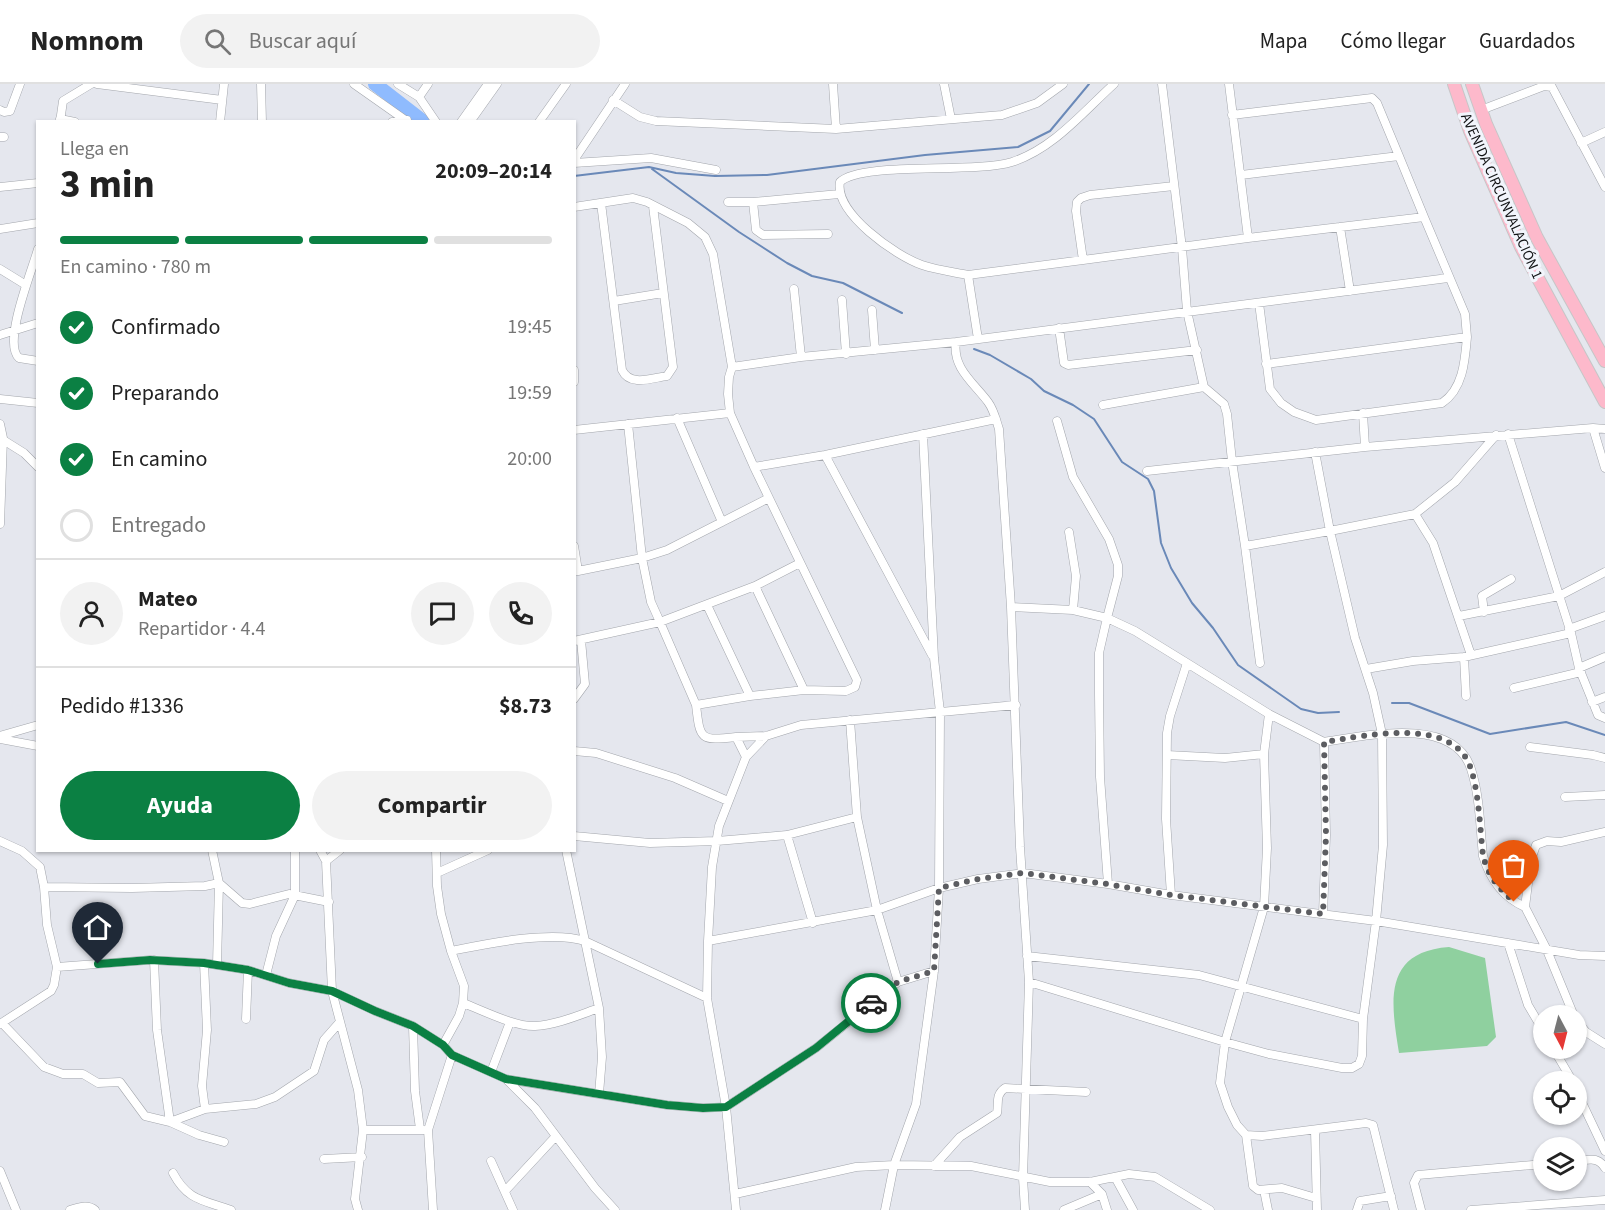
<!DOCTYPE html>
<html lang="es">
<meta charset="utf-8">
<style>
:root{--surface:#fff;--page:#f2f2f2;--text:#222;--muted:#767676;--line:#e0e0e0;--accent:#0b8043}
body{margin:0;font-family:"Source Sans 3",sans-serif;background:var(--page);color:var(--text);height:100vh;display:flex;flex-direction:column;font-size:22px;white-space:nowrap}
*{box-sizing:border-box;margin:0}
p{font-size:20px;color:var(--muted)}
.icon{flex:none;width:33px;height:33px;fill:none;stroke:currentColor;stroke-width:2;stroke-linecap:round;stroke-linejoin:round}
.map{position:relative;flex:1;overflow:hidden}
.side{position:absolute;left:36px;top:36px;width:540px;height:732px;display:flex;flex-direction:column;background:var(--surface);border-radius:0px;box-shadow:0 2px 4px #0004}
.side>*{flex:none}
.needle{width:39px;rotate:173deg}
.fabs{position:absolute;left:1533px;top:921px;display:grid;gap:12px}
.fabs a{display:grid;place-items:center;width:54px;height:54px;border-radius:50%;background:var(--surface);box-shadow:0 2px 4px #0004;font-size:30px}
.pin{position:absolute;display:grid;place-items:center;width:51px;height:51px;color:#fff;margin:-62px -26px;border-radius:50% 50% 50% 0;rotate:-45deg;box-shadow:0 0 6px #0007}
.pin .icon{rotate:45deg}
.courier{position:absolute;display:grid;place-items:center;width:60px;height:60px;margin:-30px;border:4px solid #0b8043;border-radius:50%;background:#fff;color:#222;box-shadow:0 2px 8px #0007}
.summary em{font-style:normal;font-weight:700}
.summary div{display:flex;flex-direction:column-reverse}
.summary{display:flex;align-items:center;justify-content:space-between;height:102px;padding:0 24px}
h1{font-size:39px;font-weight:700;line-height:45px}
.bar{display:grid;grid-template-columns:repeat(4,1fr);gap:9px 6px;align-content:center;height:72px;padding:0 24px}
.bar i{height:8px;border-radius:4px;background:var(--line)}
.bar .active{background:var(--accent)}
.bar p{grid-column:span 4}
.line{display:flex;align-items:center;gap:15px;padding:0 24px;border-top:2px solid var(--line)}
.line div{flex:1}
.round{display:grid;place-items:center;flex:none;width:63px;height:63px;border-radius:32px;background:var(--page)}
ol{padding:0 24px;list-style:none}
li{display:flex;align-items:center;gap:18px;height:66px}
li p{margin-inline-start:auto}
li .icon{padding:6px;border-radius:50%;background:var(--accent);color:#fff;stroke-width:4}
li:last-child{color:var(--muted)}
li i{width:33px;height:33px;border:3px solid var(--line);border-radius:50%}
.action{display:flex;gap:12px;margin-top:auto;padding:12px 24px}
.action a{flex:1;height:69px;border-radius:36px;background:var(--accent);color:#fff;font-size:24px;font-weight:700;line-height:69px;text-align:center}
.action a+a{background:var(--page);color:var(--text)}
header{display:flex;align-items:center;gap:36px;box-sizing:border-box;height:84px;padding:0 30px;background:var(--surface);border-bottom:2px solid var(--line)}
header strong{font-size:28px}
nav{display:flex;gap:33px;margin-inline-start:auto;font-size:21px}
.search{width:420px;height:54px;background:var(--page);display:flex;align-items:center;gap:15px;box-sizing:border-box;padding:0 21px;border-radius:33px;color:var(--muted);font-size:22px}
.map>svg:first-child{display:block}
</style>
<header>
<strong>Nomnom</strong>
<div class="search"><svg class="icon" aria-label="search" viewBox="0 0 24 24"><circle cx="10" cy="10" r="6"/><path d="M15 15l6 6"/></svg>Buscar aquí</div>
<nav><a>Mapa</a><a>Cómo llegar</a><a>Guardados</a></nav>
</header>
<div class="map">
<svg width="1605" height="1126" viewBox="0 0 1605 1126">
<rect width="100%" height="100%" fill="#e5e7ee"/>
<path fill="#8fd09f" d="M1449 863 1485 874 1496 953 1487 962 1399 969C1391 919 1382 868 1449 863Z"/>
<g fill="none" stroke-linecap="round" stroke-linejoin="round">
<path stroke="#6a89b8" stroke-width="2" d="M652 85 739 148 787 179 812 192 843 199 902 229
M574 92 649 83 676 89 715 92 767 91 925 71 1018 63 1050 47 1089 0
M974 265 990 271 1031 295 1044 307 1073 321 1094 335 1122 378 1148 395 1154 407 1161 459 1171 484 1192 519 1213 544 1238 581 1301 625 1318 629 1339 628
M1392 619H1409L1490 650 1566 638 1605 651"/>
<path stroke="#8fbbfe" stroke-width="14" d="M375 0 424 38"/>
<defs>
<path id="minor" d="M97 0 222 16
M261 0 262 38
M354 0 408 38
M398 0 419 13 436 38
M833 0 836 45
M944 0 951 35
M1162 0 1182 164 1187 227 1204 303 1224 320 1227 330 1232 377 1245 462
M1229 0 1248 154 1424 133 1465 230 1467 253 1266 280
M419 13 428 0
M613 16 640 33 656 37 836 45 1002 31 1037 19 1063 0
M0 26 4 28 10 27 20 0
M1481 26 1544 2 1552 3 1605 103
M1232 31 1372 14 1377 19 1399 72
M60 35 75 38
M60 38 63 17 91 0
M220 38 224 0
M392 38 407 36
M461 38 488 0
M470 38 497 0
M539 38 566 0
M0 53H4
M1581 59 1605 48
M574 76 625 0
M574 79 651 74 716 86
M1241 91 1399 72 1424 133
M0 103 38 99
M728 118H753L839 110
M753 118 756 146 763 151 828 150
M601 119 622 286C630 303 652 294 667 292L673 283 653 122
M574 123 633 114 647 118 688 139 705 153 713 170 732 283 729 293 728 310 730 329 754 383 857 596 855 603 846 607 804 606 750 612
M1340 143 1350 207
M0 145 38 139
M38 165C32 187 2 259 19 274L38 277
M1083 176 1248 154
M0 185 26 201
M968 191C953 188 937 186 922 181 896 172 834 129 840 98 861 77 974 90 1012 78 1053 65 1083 28 1114 0
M794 205 801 273
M842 216 846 270
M614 217 663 209
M1259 219 1270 305 1281 319 1294 328 1316 336 1442 319C1463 305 1465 277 1467 253
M872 226 875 266
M1059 244 1064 279 1068 281 1197 266
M0 251 38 239
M978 255 968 191 1083 176 1076 127 1077 118 1081 114 1090 111 1174 102
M956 258C952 284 974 299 988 318 994 326 996 336 999 345L1011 523 1020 763 1029 898 1023 1094 1025 1126
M732 283 801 273 956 258 1448 194
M574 286V298
M0 315 38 319
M1103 321 1204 303
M1363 329 1365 363
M677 334 722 438
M1057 337 1073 393 1109 455 1118 481V492L1107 534 1135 547 1187 579 1170 632 1167 649 1166 735 1171 811
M0 340 3 354 0 440
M628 340 642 474 667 466 769 414
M1593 344 1605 384
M574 346 730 329
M1508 350 1571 549 1579 584 1598 631 1605 634
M0 354 24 369 38 383
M825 371 932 571
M754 383 825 371 996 335
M1147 387 1365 363 1593 344 1605 345
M1069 448 1076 492 1073 526
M574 462 578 487 642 474 651 518 660 538 755 502 804 606
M755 502 800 479
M707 521 750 612 696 621C700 656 700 657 736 653
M1011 523 1073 526 1107 534 1099 569V610L1100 693 1108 800
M1484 528 1482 512 1511 495
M1459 532 1559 512 1605 488
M1569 545 1605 532
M574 557 660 538 696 621
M1471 571 1433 459 1415 430 1455 398 1496 351
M1464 573 1466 612
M1187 579 1269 630 1264 670 1267 764 1264 823 1225 958 1220 999 1228 1023 1237 1041 1246 1051 1253 1102 1258 1106 1282 1104 1316 1114
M1260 579 1245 462 1330 447 1315 368
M1579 584 1605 573
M1366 585 1413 577 1464 573 1571 549
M1514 604 1581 588
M574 615 585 600 581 556
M1592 618 1605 613
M1269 630 1324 658 1326 751 1323 830
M850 636 857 733 877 826 898 898
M0 652 38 641
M0 655 38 662
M1324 658C1365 652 1454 631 1471 685 1480 712 1480 743 1483 772 1490 795 1502 813 1525 823L1546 864 1574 932
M1530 663 1593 671 1605 674
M574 667 596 669 675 694 728 717
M1167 671 1225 674 1264 670
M746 673 736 653 766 652 801 641 1016 621
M1565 713 1605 711
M787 751 813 839
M574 752 650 759 717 757 787 751 857 733
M0 757 22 767 40 783 44 803 47 841 57 883 54 901 51 907 0 940
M212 766 219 799 242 819 250 820 289 810 329 818
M320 766 326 777
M340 766 326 777 332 907 358 1006 363 1046 355 1115 358 1126
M436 766 437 802 441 830 451 867 464 902 463 919 459 932 443 961
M566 766 599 924 602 973 599 1010
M437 789 488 766
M44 803 132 804 205 802 219 799 217 881
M1525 823 1531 776 1536 761 1547 757 1561 758 1605 748
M708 857 877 826 939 804 978 795 1023 789 1108 800 1171 811 1376 837 1579 871 1605 872
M1508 859 1528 921 1544 948
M451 867C486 860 551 846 585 857L707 914
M1027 872 1199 891 1363 935
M154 876 157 946 170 1038 205 1025 256 1020 275 1013 314 987 324 956 339 939
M204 879 207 946 202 1002 205 1025
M57 883 150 876 204 879 248 886 289 899 332 907 375 927 413 942 443 961 452 971 506 995 667 1021 703 1024 726 1023 816 964 898 898 934 887
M266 891 276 852 295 811V766
M1029 898 1225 958 1269 970 1342 984H1352L1359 980 1362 972 1363 935 1376 837 1383 761 1382 650 1373 609 1355 554 1330 447 1415 430
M463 919C482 926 515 943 535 942 556 941 579 931 599 924
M246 935 248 886
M1576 936 1586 948 1605 960
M2 939 44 983 63 990H83L98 999 120 998 145 1032 170 1038 199 1051 224 1058
M413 942 415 1007 420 1045
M1553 964 1573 998
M491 988 510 938
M506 995 535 1024 595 1104 615 1126
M1576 1006 1605 1067
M363 1046H424
M1315 1046 1317 1126
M1246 1051 1262 1052 1366 1039 1373 1041 1394 1126
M324 1075 362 1073
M491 1077 513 1126
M1576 1077C1589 1076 1598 1072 1605 1084
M934 1082 960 1053 997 1029C999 1019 995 1011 1005 1004L1086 1008
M0 1087 16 1126
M173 1089C188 1117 203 1116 231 1126
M1115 1093 1133 1126
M1090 1098 1102 1110 1107 1126
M1264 1106 1268 1126
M505 1107 556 1052
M735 1110 856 1083 894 1081 971 1082 1050 1098H1090L1129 1090 1155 1093 1210 1126
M70 1126C78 1123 88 1120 95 1126
M433 1126 428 1046 452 971
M736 1126 726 1023 707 914 708 857 712 783 719 742 746 673 766 652
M885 1126 894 1081 916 1020 934 887 939 804 940 628 934 574 923 350
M1064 1126 1102 1110
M1357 1126 1360 1117 1391 1112
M1421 1126 1414 1099 1418 1091 1544 1080
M1471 1126 1605 1116"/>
<path id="primary" d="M1454 0 1470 47 1521 163 1605 318
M1472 0 1486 40 1537 154 1605 277"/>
</defs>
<use href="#minor" stroke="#a3a6ac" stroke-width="9"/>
<use href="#primary" stroke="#c6c6c7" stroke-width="14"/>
<use href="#minor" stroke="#fff" stroke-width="8"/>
<use href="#primary" stroke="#fdb9cb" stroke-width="12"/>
</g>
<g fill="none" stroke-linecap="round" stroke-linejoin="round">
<path stroke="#5c5d61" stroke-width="6" stroke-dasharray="0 10.8" d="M871 919 898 898 934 887 939 804 978 795 1023 789 1107 800 1171 811 1323 830 1326 751 1324 658C1365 652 1454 631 1471 685 1479 710 1480 744 1483 772 1489 794 1498 803 1514 818"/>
<path stroke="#0b8043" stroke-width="8" d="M98 880 150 876 204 879 248 886 289 899 332 907 375 927 413 942 443 961 452 971 506 995 667 1021 703 1024 726 1023 816 964 871 919"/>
</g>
<g text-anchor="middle" stroke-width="6" stroke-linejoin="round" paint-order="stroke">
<g font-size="15" fill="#121315" stroke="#f2f5fc">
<text transform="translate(1502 112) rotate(66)" y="5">AVENIDA CIRCUNVALACIÓN 1</text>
</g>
</g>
</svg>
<div class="fabs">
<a><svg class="needle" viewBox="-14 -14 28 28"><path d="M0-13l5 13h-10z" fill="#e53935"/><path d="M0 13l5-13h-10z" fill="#767676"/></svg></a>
<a><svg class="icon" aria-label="locate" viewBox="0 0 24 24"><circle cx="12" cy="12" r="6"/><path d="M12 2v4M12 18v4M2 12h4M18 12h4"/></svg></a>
<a><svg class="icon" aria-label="layers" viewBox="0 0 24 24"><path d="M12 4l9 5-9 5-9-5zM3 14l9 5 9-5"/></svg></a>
</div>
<div class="pin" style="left:1514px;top:818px;background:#ea580c"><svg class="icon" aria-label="bag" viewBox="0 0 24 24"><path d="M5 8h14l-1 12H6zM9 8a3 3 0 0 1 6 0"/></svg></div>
<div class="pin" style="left:98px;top:880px;background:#1f2937"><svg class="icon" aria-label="home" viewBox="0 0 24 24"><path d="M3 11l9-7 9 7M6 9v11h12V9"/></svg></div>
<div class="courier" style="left:871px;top:919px"><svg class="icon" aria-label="car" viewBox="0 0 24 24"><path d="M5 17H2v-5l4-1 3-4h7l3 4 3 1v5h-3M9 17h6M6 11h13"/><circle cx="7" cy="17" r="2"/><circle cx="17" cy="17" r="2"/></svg></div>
<section class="side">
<div class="summary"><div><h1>3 min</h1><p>Llega en</p></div><em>20:09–20:14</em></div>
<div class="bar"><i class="active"></i><i class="active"></i><i class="active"></i><i></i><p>En camino · 780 m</p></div>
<ol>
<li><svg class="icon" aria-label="check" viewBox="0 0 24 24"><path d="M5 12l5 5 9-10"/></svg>Confirmado<p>19:45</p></li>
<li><svg class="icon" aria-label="check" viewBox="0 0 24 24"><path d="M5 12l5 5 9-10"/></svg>Preparando<p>19:59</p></li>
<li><svg class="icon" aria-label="check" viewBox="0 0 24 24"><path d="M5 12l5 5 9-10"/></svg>En camino<p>20:00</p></li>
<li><i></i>Entregado</li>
</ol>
<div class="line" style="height:108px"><a class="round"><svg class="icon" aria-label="person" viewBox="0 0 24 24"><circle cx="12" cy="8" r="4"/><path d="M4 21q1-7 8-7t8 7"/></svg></a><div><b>Mateo</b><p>Repartidor · 4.4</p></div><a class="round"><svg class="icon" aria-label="chat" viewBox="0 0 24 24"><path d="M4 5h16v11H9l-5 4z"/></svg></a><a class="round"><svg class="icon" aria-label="phone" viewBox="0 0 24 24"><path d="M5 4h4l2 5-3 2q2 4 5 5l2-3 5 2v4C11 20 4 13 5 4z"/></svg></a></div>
<div class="line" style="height:78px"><div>Pedido #1336</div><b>$8.73</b></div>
<div class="action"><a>Ayuda</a><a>Compartir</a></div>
</section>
</div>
